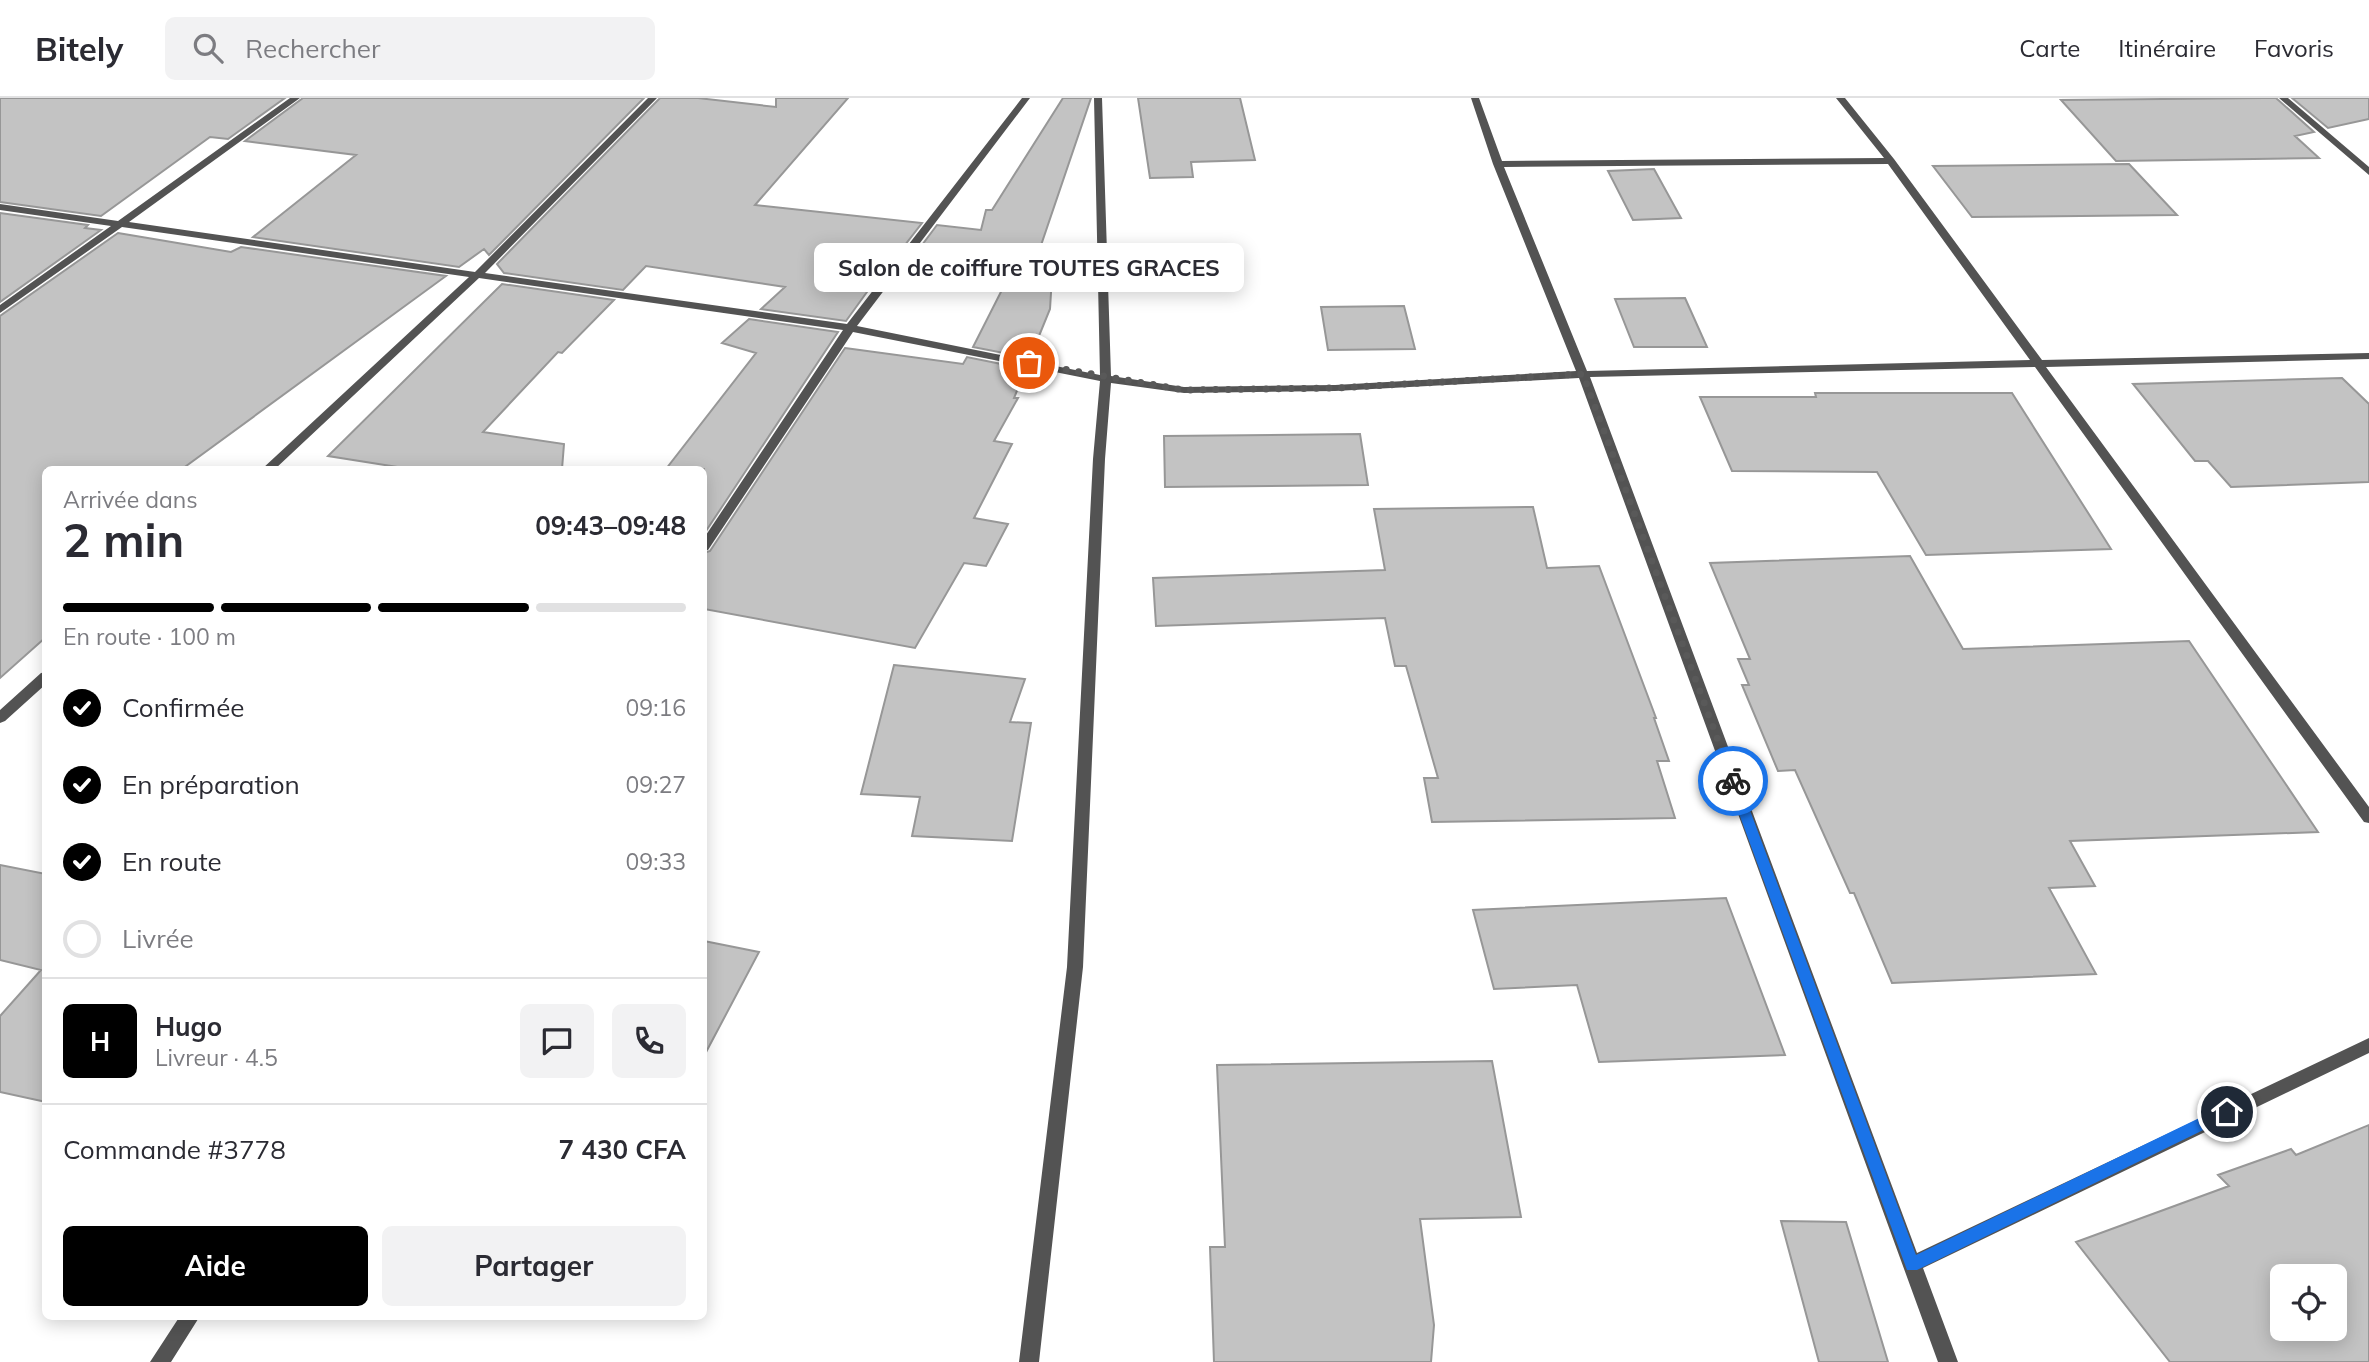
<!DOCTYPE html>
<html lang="fr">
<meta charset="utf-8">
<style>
:root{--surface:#fff;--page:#f2f2f3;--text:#2b2b33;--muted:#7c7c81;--line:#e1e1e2;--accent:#000}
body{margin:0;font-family:Mulish,sans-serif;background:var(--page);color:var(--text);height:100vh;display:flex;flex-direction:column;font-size:26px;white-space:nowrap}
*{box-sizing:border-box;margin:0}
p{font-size:23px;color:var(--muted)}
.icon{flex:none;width:38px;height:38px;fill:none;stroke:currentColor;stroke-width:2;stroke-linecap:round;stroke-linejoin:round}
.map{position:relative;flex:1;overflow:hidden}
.details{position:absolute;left:42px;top:368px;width:665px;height:854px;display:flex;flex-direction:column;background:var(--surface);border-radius:10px;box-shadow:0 4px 18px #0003}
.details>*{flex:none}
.buttons{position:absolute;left:2270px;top:1166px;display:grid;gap:14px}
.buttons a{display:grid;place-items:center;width:77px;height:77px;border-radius:10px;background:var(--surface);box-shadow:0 4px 18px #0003;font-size:35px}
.pin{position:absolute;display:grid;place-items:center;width:60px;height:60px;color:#fff;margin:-30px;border:4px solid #fff;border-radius:50%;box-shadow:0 2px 7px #0007}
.courier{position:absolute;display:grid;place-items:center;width:70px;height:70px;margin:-35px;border:5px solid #1a73e8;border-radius:50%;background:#fff;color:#222;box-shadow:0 2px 9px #0007}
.bubble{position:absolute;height:49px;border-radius:10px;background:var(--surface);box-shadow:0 4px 18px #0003;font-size:23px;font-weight:700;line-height:49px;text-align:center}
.headline em{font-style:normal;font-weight:700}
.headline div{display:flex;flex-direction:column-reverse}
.headline{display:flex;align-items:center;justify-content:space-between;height:119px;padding:0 21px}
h1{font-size:46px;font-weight:700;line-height:52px}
.bar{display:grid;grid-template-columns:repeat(4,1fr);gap:10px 7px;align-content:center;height:84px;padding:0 21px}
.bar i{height:9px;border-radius:5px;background:var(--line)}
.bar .selected{background:var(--accent)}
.bar p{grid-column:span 4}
.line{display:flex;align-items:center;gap:18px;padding:0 21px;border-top:2px solid var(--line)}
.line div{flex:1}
.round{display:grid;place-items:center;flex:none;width:74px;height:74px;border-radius:10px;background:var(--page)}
ol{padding:0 21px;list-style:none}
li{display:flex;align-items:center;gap:21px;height:77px}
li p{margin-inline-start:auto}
li .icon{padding:7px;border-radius:50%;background:var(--accent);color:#fff;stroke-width:4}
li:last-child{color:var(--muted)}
li i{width:38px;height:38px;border:4px solid var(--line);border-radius:50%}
.primary-button{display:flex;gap:14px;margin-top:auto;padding:14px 21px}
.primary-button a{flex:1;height:80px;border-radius:10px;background:var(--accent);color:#fff;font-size:28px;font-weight:700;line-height:80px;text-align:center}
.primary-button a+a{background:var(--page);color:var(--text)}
header{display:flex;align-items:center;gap:42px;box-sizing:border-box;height:98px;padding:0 35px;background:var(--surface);border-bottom:2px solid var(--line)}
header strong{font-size:33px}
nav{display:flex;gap:38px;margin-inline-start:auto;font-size:24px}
.search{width:490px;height:63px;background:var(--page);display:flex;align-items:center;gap:18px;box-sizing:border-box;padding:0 24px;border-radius:10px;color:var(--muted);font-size:26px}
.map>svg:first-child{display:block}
</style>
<header>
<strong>Bitely</strong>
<div class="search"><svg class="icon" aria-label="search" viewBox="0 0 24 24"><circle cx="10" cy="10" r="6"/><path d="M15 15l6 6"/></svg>Rechercher</div>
<nav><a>Carte</a><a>Itinéraire</a><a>Favoris</a></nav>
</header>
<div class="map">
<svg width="2369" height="1264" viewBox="0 0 2369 1264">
<rect width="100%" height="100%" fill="#fff"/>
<path fill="#c3c3c3" stroke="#979797" stroke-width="2" fill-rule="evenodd" d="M0 0H285L228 41 210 39 101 118 0 104Z
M303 0H644L489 157 484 151 459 169 253 139 356 57 245 43Z
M660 0H698L776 9V0H848L755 107 922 125 891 165H888L846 223 761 211 785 189 752 184 646 168 623 192 504 175 497 166Z
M1063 0H1091L1036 162H1053L1050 211 1030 260 973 249 1009 178 907 167 937 127 981 132 986 112H992Z
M1138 0H1240L1255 62 1191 64 1193 79 1150 80Z
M2264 0H2276L2314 34 2295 38 2319 60 2116 63 2061 2Z
M2292 0H2369V21L2328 30Z
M2129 66 2177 117 1972 119 1933 68Z
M1654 71 1681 120 1633 122 1608 73Z
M0 115 88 127 85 130 101 132 0 204Z
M118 135 231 154 241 149 446 178 182 371H46V539L0 580V218Z
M502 186 614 202 562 255 558 254 483 334 564 346 562 371H410L328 358Z
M1685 200 1707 249H1634L1615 201Z
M1404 208 1415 251 1328 252 1321 209Z
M749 221 838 234 704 436V371H666L756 255 722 245Z
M845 250 963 266 967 259 1026 271 1014 300H1018L994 343 1012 346 974 420 1008 426 986 468 964 465 915 550 704 511V455L710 453Z
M2342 280 2369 306V384L2231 389 2208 363H2195L2133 286Z
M1815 295H2012L2111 451 1926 457 1877 374 1732 373 1700 299H1816Z
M1360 336 1368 387 1165 389 1164 338Z
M1533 409 1547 470 1599 468 1656 620H1654L1669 663H1657L1675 720 1432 724 1424 680H1438L1406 568H1395L1385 520 1156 528 1153 480 1385 472 1374 411Z
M1910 458 1963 551 2189 543 2318 734 2070 743 2095 788 2049 790 2096 876 1892 885 1854 795H1850L1795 672 1778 673 1742 587H1749L1738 561H1750L1710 465Z
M894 567 1025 581 1010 624 1031 625 1012 743 912 738 920 699 861 696Z
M0 767 46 776V1004L0 994V918L41 872 0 862Z
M1726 800 1785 957 1599 964 1577 887 1494 891 1473 812Z
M704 843 759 854 704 958Z
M1492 963 1521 1119 1420 1121 1434 1227 1431 1264H1214L1210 1149H1225L1217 967Z
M2369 1027V1264H2170L2076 1144 2229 1088 2218 1077 2291 1051 2296 1057ZM2282 1178H2334V1230H2282Z
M1781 1123 1846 1124 1888 1264H1819Z"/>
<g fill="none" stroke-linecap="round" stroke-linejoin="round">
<path fill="#535353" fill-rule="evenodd" d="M290 0H300L129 124 475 174 648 0H657L485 175 847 226 1022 0H1030L857 228 1100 277 1094 0H1102L1111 278 1184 289 1335 287 1576 273 1493 66 1471 0H1479L1502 63 1884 60 1836 0H1845L1894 61 2042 262 2369 255V261L2046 269 2369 709V725L2364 724 2035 269 1590 279 1917 1155 2369 940V955L1923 1170 1958 1264H1938L1579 280 1335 293 1184 295 1111 285 1105 361 1083 869 1039 1264H1019L1067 869 1093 361 1100 283 853 234 708 452 704 453V440L843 232 479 180 275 371H262L469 179 122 129 0 215V207L111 128 0 112V106L118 123ZM1888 66 2030 262 1587 273 1504 69Z
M2279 0H2288L2369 69V77Z
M46 574V586L5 623 0 625V612L41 575Z
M180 1218H200L171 1264H150Z"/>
</g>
<path fill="#1a73e8" d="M1733 678 1739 683 1916 1157 2222 1009H2232V1018L1917 1172H1907L1727 683Z"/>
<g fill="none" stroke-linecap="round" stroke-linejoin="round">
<path stroke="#595959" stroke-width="7" stroke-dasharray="0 12.6" d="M1029 265 1184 292 1335 290 1583 276 1733 683"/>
</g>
</svg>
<div class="buttons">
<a><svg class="icon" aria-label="locate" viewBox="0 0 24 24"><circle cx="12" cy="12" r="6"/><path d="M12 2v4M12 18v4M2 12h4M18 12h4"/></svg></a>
</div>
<div class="pin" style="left:1029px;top:265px;background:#ea580c"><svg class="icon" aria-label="bag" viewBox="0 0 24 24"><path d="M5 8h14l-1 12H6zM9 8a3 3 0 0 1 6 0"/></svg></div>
<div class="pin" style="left:2227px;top:1014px;background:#1f2937"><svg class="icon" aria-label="home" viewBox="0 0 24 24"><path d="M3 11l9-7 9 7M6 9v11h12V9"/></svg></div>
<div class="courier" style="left:1733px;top:683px"><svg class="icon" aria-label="bike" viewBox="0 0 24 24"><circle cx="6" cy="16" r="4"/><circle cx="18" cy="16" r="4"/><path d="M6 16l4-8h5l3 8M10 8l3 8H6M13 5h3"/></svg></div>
<div class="bubble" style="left:814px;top:145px;width:430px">Salon de coiffure TOUTES GRACES</div>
<section class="details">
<div class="headline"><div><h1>2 min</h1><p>Arrivée dans</p></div><em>09:43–09:48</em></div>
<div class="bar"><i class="selected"></i><i class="selected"></i><i class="selected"></i><i></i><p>En route · 100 m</p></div>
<ol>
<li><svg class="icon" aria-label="check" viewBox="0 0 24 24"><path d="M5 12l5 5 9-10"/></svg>Confirmée<p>09:16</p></li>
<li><svg class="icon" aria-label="check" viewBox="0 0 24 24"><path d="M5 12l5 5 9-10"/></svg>En préparation<p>09:27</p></li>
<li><svg class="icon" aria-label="check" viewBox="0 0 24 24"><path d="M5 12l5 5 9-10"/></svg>En route<p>09:33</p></li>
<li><i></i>Livrée</li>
</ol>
<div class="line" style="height:126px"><b class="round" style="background:var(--accent);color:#fff">H</b><div><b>Hugo</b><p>Livreur · 4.5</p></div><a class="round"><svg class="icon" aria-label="chat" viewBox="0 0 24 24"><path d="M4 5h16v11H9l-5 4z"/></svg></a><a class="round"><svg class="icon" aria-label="phone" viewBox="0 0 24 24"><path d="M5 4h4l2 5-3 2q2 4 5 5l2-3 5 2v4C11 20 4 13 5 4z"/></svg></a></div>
<div class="line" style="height:91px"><div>Commande #3778</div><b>7 430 CFA</b></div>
<div class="primary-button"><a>Aide</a><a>Partager</a></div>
</section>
</div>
